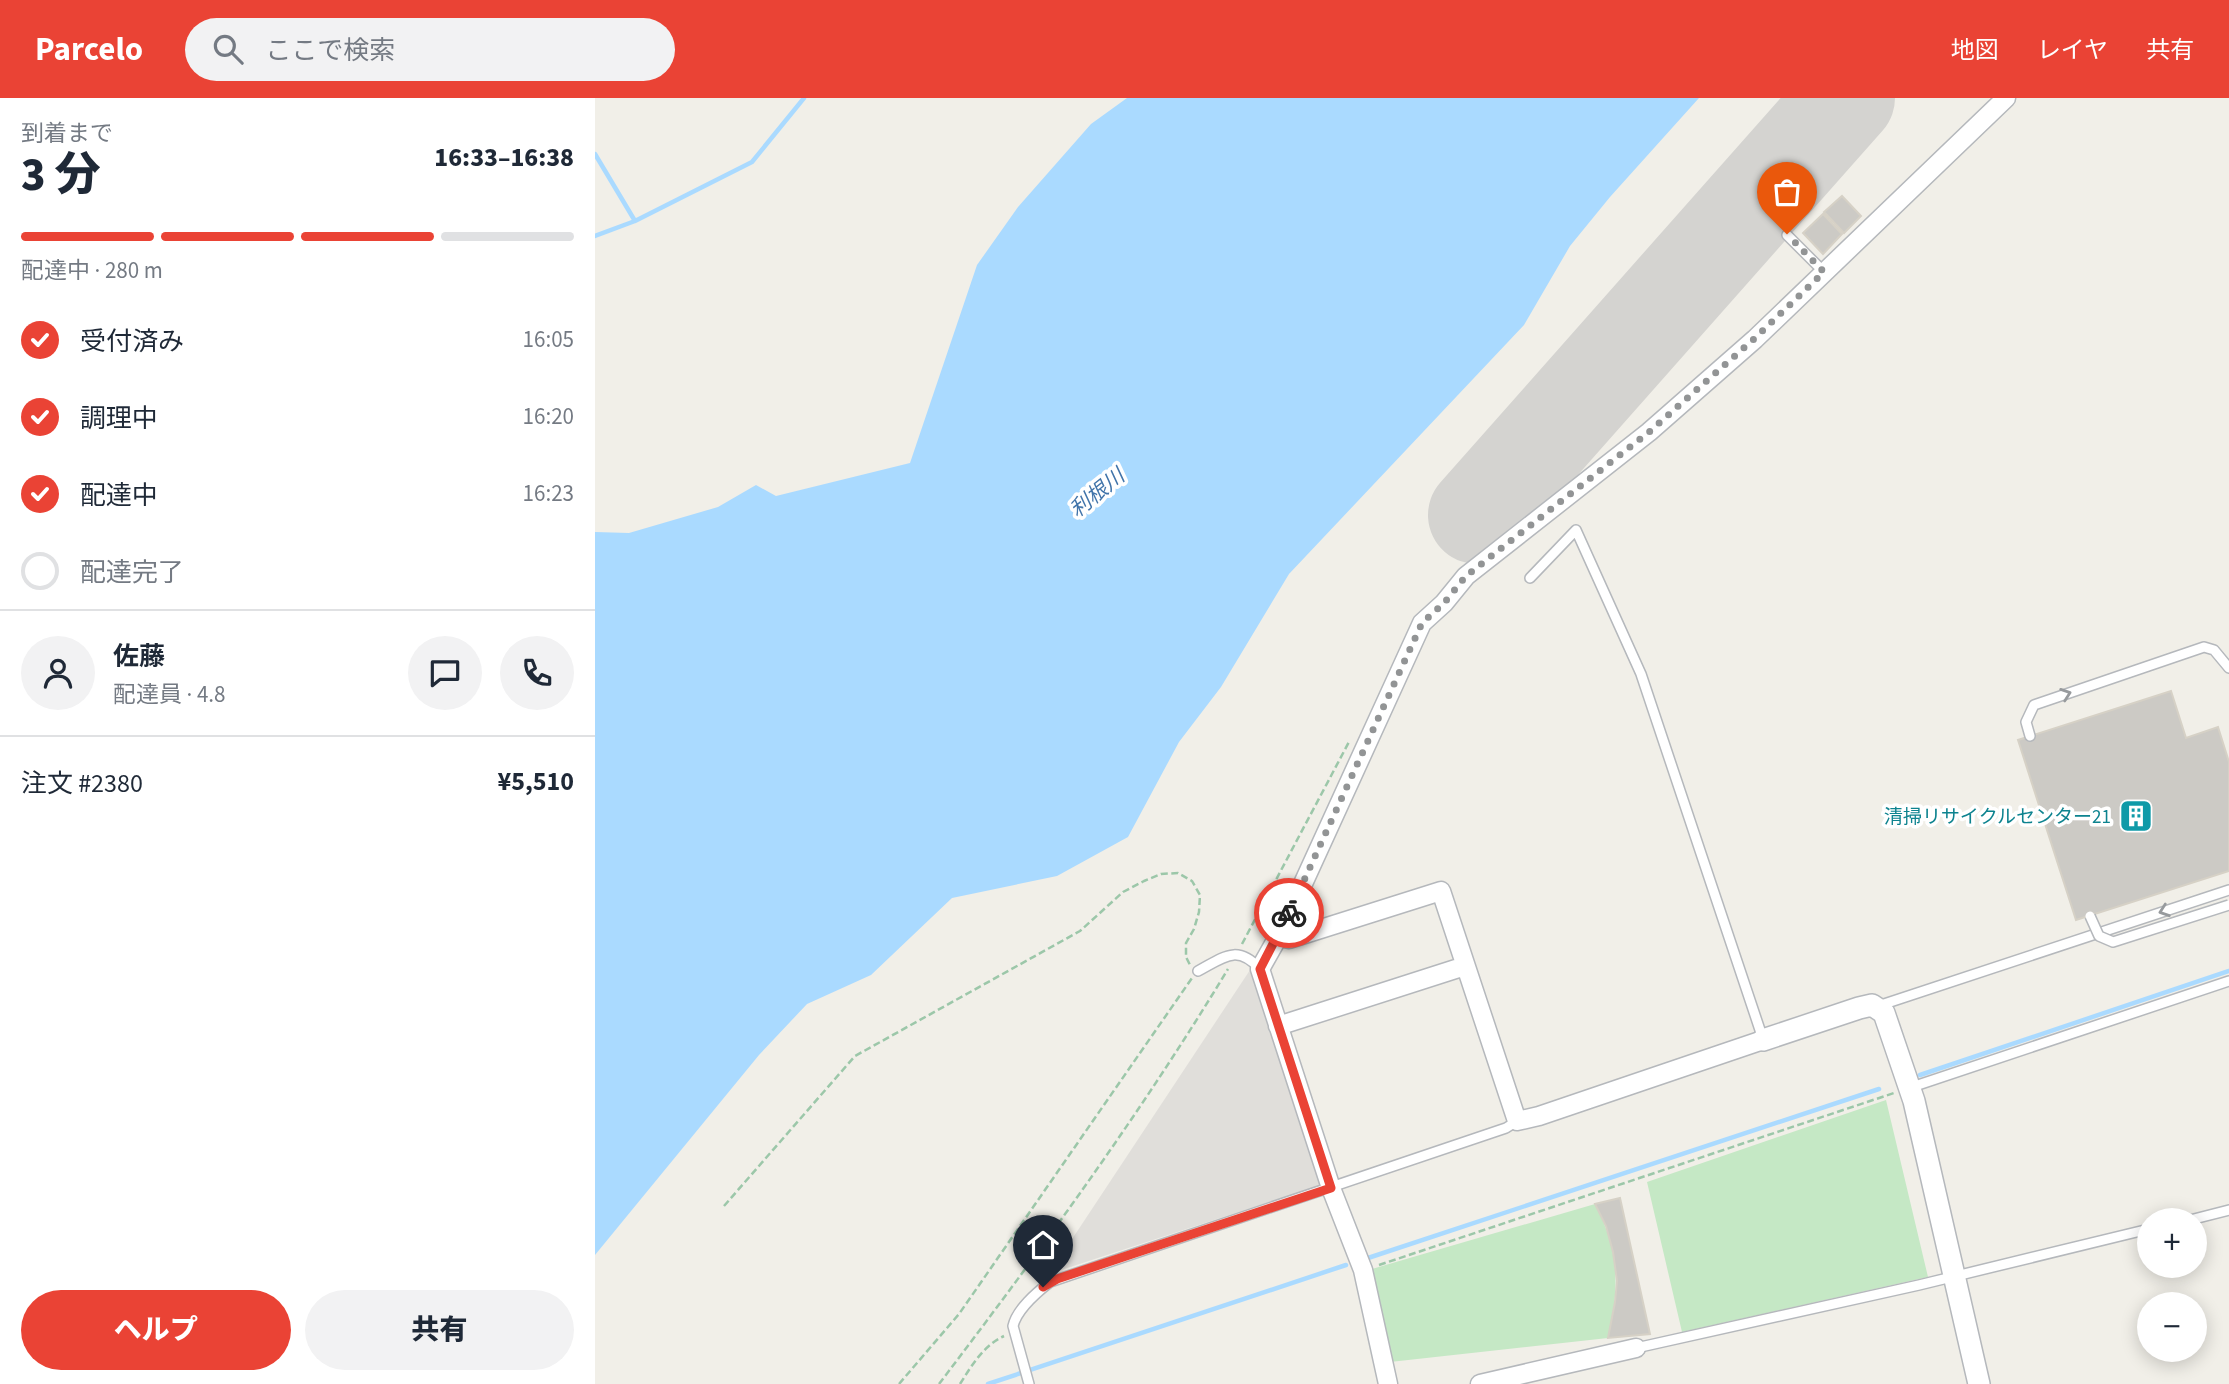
<!DOCTYPE html>
<html lang="ja">
<meta charset="utf-8">
<style>
:root{--surface:#fff;--page:#f2f2f3;--text:#1f2937;--muted:#747a83;--line:#e0e1e3;--accent:#ea4335}
body{margin:0;font-family:"Source Sans 3","Noto Sans JP",sans-serif;background:var(--page);color:var(--text);height:100vh;display:flex;flex-direction:column;font-size:26px;white-space:nowrap}
*{box-sizing:border-box;margin:0}
p{font-size:23px;color:var(--muted)}
.icon{flex:none;width:38px;height:38px;fill:none;stroke:currentColor;stroke-width:2;stroke-linecap:round;stroke-linejoin:round}
.map{position:relative;flex:1;overflow:hidden}
.details{display:flex;flex-direction:column;background:var(--surface);width:595px}
.details>*{flex:none}
.fabs{position:absolute;left:1542px;top:1110px;display:grid;gap:14px}
.fabs a{display:grid;place-items:center;width:70px;height:70px;border-radius:50%;background:var(--surface);box-shadow:0 4px 18px #0003;font-size:35px}
.pin{position:absolute;display:grid;place-items:center;width:60px;height:60px;color:#fff;margin:-72px -30px;border-radius:50% 50% 50% 0;rotate:-45deg;box-shadow:0 0 7px #0007}
.pin .icon{rotate:45deg}
.courier{position:absolute;display:grid;place-items:center;width:70px;height:70px;margin:-35px;border:5px solid #ea4335;border-radius:50%;background:#fff;color:#222;box-shadow:0 2px 9px #0007}
.headline em{font-style:normal;font-weight:800}
.headline div{display:flex;flex-direction:column-reverse}
.headline{display:flex;align-items:center;justify-content:space-between;height:119px;padding:0 21px}
h1{font-size:46px;font-weight:800;line-height:52px}
.bar{display:grid;grid-template-columns:repeat(4,1fr);gap:10px 7px;align-content:center;height:84px;padding:0 21px}
.bar i{height:9px;border-radius:5px;background:var(--line)}
.bar .on{background:var(--accent)}
.bar p{grid-column:span 4}
.line{display:flex;align-items:center;gap:18px;padding:0 21px;border-top:2px solid var(--line)}
.line div{flex:1}
.round{display:grid;place-items:center;flex:none;width:74px;height:74px;border-radius:37px;background:var(--page)}
ol{padding:0 21px;list-style:none}
li{display:flex;align-items:center;gap:21px;height:77px}
li p{margin-inline-start:auto}
li .icon{padding:7px;border-radius:50%;background:var(--accent);color:#fff;stroke-width:4}
li:last-child{color:var(--muted)}
li i{width:38px;height:38px;border:4px solid var(--line);border-radius:50%}
.cta{display:flex;gap:14px;margin-top:auto;padding:14px 21px}
.cta a{flex:1;height:80px;border-radius:42px;background:var(--accent);color:#fff;font-size:28px;font-weight:800;line-height:80px;text-align:center}
.cta a+a{background:var(--page);color:var(--text)}
header{display:flex;align-items:center;gap:42px;box-sizing:border-box;height:98px;padding:0 35px;background:var(--accent);color:#fff}
header strong{font-size:33px}
nav{display:flex;gap:38px;margin-inline-start:auto;font-size:24px}
.search{width:490px;height:63px;background:var(--page);display:flex;align-items:center;gap:18px;box-sizing:border-box;padding:0 24px;border-radius:38px;color:var(--muted);font-size:26px}
main{display:flex;flex:1;min-height:0}
.map>svg:first-child{display:block}
</style>
<header>
<strong>Parcelo</strong>
<div class="search"><svg class="icon" aria-label="search" viewBox="0 0 24 24"><circle cx="10" cy="10" r="6"/><path d="M15 15l6 6"/></svg>ここで検索</div>
<nav><a>地図</a><a>レイヤ</a><a>共有</a></nav>
</header>
<main>
<section class="details">
<div class="headline"><div><h1>3 分</h1><p>到着まで</p></div><em>16:33–16:38</em></div>
<div class="bar"><i class="on"></i><i class="on"></i><i class="on"></i><i></i><p>配達中 · 280 m</p></div>
<ol>
<li><svg class="icon" aria-label="check" viewBox="0 0 24 24"><path d="M5 12l5 5 9-10"/></svg>受付済み<p>16:05</p></li>
<li><svg class="icon" aria-label="check" viewBox="0 0 24 24"><path d="M5 12l5 5 9-10"/></svg>調理中<p>16:20</p></li>
<li><svg class="icon" aria-label="check" viewBox="0 0 24 24"><path d="M5 12l5 5 9-10"/></svg>配達中<p>16:23</p></li>
<li><i></i>配達完了</li>
</ol>
<div class="line" style="height:126px"><a class="round"><svg class="icon" aria-label="person" viewBox="0 0 24 24"><circle cx="12" cy="8" r="4"/><path d="M4 21q1-7 8-7t8 7"/></svg></a><div><b>佐藤</b><p>配達員 · 4.8</p></div><a class="round"><svg class="icon" aria-label="chat" viewBox="0 0 24 24"><path d="M4 5h16v11H9l-5 4z"/></svg></a><a class="round"><svg class="icon" aria-label="phone" viewBox="0 0 24 24"><path d="M5 4h4l2 5-3 2q2 4 5 5l2-3 5 2v4C11 20 4 13 5 4z"/></svg></a></div>
<div class="line" style="height:91px"><div>注文 #2380</div><b>¥5,510</b></div>
<div class="cta"><a>ヘルプ</a><a>共有</a></div>
</section>
<div class="map">
<svg width="1634" height="1286" viewBox="0 0 1634 1286">
<rect width="100%" height="100%" fill="#f1efe8"/>
<path fill="#e0deda" d="M655 872 726 1084 723 1088 454 1176Z"/>
<path fill="#c5e8c5" d="M1291 1002 1333 1179 1087 1234 1052 1084Z
M1000 1106C1024 1152 1025 1189 1013 1240L795 1264 773 1177 777 1171Z"/>
<path fill="#aadaff" d="M532 0H1104L1015 99 975 148 929 227 694 476 626 589 584 644 533 739 462 778 357 800 276 877 212 906 164 957 0 1157V434L34 435 123 409 161 387 181 398 315 365 382 167 423 109 496 26Z"/>
<g fill="none" stroke-linecap="round" stroke-linejoin="round">
<path stroke="#aadaff" stroke-width="4.5" d="M0 56 40 123
M0 138 40 123 157 64 209 0
M1325 977 1634 873
M770 1161 1284 991
M393 1286 751 1167"/>
<path stroke="#d4d3d0" stroke-width="98" d="M882 417 1251 0"/>
</g>
<path fill="#cccac5" stroke="#d6d1c6" stroke-width="2" d="M1247 98 1266 118 1249 135 1229 114Z
M1228 116 1247 136 1228 156 1208 135Z
M1576 593 1591 640 1623 629 1634 664V773L1481 822 1423 642Z
M1025 1100 1055 1236 1013 1240 1020 1204 1022 1183 1018 1154 1011 1128 1000 1106Z"/>
<g fill="none" stroke-linecap="round" stroke-linejoin="round">
<defs>
<path id="service" d="M1192 137 1229 174
M935 480 981 432 1046 576 1168 941
M1435 638 1431 624 1439 607 1609 549 1619 552 1634 570
M603 873C629 859 642 846 665 871
M1283 908 1634 792
M1314 990 1634 883
M1595 1122 1634 1112
M1041 1250 1324 1187 1554 1131
M434 1286 418 1228C422 1211 441 1195 455 1184L911 1030 922 1023"/>
<path id="minor" d="M683 839 694 841 846 793 922 1023 944 1018 1168 942
M683 928 870 868
M793 1286 768 1172 736 1090 665 871 683 839 701 801 827 525 849 505 871 478 1054 334 1160 241 1411 0
M885 1286 1041 1250"/>
<path id="tertiary" d="M1168 942 1264 910 1277 907 1289 915 1319 1003 1384 1286"/>
</defs>
<use href="#service" stroke="#b5b8bc" stroke-width="12"/>
<use href="#minor" stroke="#b5b8bc" stroke-width="21"/>
<use href="#tertiary" stroke="#b5b8bc" stroke-width="24"/>
<path stroke="#9cc7a9" stroke-width="2.5" stroke-dasharray="7 3.5" stroke-linecap="butt" d="M647 846 755 642
M129 1108 260 958 485 833 528 794 549 783 566 776 583 775 597 783 605 797 604 814 599 831 591 845V859L595 867
M784 1167 1299 995
M304 1286 364 1216 597 880
M344 1286C446 1152 546 1015 633 871
M365 1286C377 1267 388 1248 409 1238"/>
<use href="#service" stroke="#fff" stroke-width="9"/>
<use href="#minor" stroke="#fff" stroke-width="18"/>
<use href="#tertiary" stroke="#fff" stroke-width="21"/>
<defs>
<path id="service-bridge" d="M1495 818 1504 838 1518 844 1634 807"/>
</defs>
<use href="#service-bridge" stroke="#b5b8bc" stroke-width="12" stroke-linecap="butt"/>
<use href="#service-bridge" stroke="#fff" stroke-width="9"/>
</g>
<defs><path id="oneway-chevron" d="M-2-3.5L2.5 0L-2 3.5" fill="none" stroke-width="1.6" stroke-linecap="round" stroke-linejoin="round" transform="scale(1.75)"/></defs>
<g stroke="#979a9d">
<use href="#oneway-chevron" transform="translate(1471 596) rotate(-19)"/>
<use href="#oneway-chevron" transform="translate(1569 813) rotate(161)"/>
</g>
<g fill="none" stroke-linecap="round" stroke-linejoin="round">
<path stroke="#929495" stroke-width="7" stroke-dasharray="0 12.6" d="M694 815 827 525 849 505 871 478 1054 334 1160 240 1229 174 1192 136"/>
<path stroke="#ea4335" stroke-width="9" d="M448 1189 462 1181 736 1090 665 871 694 815"/>
</g>
<defs>
<symbol id="building-square" viewBox="-11 -11 22 22"><rect x="-9" y="-9" width="18" height="18" rx="4" fill="#0f9aa8" stroke="#fff"/><path d="M-4-6H4V6H1V3H-1V6H-4ZM-2.5-4.3h1.7v1.8h-1.7ZM.8-4.3h1.7v1.8H.8ZM-2.5-1h1.7V.8h-1.7ZM.8-1h1.7V.8H.8Z" fill="#fff"/></symbol>
</defs>
<g fill-rule="evenodd">
<use href="#building-square" x="1522" y="699" width="38" height="38"/>
</g>
<g text-anchor="middle" stroke-width="7" stroke-linejoin="round" paint-order="stroke">
<g font-size="19" fill="#0d838f" stroke="#fff" text-anchor="end">
<text x="1516" y="725">清掃リサイクルセンター21</text>
</g>
<g font-size="21" font-style="italic" fill="#4174aa" stroke="#fff">
<text transform="translate(502 395) rotate(-39)" y="7">利根川</text>
</g>
</g>
</svg>
<div class="fabs">
<a>+</a>
<a>−</a>
</div>
<div class="pin" style="left:1192px;top:136px;background:#ea580c"><svg class="icon" aria-label="bag" viewBox="0 0 24 24"><path d="M5 8h14l-1 12H6zM9 8a3 3 0 0 1 6 0"/></svg></div>
<div class="pin" style="left:448px;top:1189px;background:#1f2937"><svg class="icon" aria-label="home" viewBox="0 0 24 24"><path d="M3 11l9-7 9 7M6 9v11h12V9"/></svg></div>
<div class="courier" style="left:694px;top:815px"><svg class="icon" aria-label="bike" viewBox="0 0 24 24"><circle cx="6" cy="16" r="4"/><circle cx="18" cy="16" r="4"/><path d="M6 16l4-8h5l3 8M10 8l3 8H6M13 5h3"/></svg></div>
</div>
</main>
